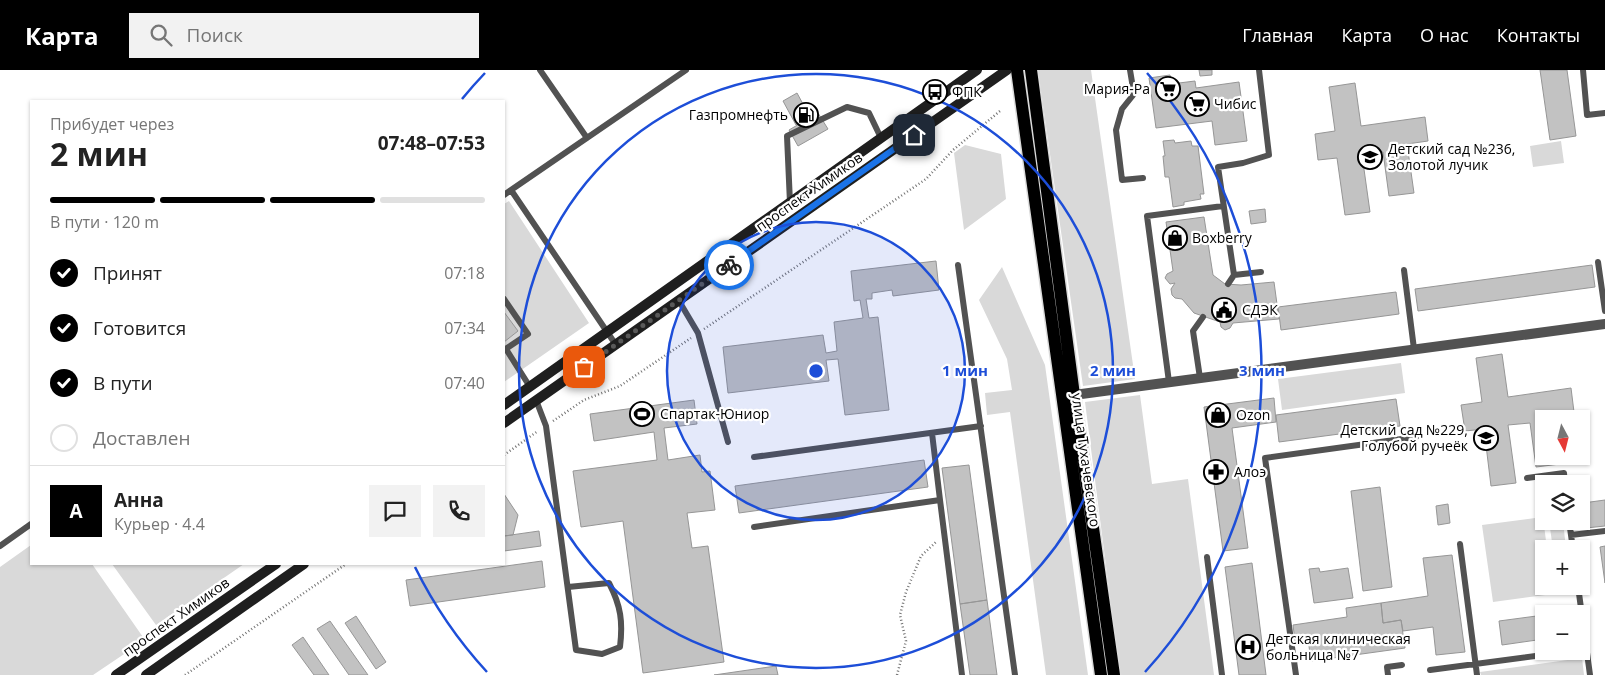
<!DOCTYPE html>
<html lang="ru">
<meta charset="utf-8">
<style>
:root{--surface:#fff;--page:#f2f2f2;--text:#222;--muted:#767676;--line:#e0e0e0;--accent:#000}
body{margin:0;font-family:"Open Sans",sans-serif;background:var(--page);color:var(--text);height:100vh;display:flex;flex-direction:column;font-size:19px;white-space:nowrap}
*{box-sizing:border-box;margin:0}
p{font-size:16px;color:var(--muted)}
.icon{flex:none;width:28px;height:28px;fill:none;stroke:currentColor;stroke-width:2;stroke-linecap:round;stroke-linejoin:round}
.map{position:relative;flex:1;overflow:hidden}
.sheet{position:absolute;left:30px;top:30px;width:475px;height:465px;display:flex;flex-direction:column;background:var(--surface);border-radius:0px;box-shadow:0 1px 4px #0004}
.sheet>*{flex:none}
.needle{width:32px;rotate:173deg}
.controls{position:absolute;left:1535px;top:340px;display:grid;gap:10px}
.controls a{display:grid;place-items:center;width:55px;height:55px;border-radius:0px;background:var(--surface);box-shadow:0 1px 4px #0004;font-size:25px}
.pin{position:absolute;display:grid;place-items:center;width:42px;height:42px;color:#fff;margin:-21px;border-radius:10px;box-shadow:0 2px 8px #0006}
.courier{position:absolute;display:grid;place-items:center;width:50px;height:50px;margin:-25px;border:4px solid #1a73e8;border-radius:50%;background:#fff;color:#222;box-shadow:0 1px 6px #0007}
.overview em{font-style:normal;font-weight:700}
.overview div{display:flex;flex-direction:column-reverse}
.overview{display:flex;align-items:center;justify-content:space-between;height:85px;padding:0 20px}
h1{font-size:32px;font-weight:700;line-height:38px}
.bar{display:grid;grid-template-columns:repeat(4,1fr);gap:8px 5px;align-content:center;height:60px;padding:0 20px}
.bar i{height:6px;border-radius:4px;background:var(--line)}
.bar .on{background:var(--accent)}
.bar p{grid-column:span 4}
.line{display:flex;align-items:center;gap:12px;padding:0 20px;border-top:1px solid var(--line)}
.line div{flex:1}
.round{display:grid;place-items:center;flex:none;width:52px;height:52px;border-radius:0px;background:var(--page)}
ol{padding:0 20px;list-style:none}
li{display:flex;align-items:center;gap:15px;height:55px}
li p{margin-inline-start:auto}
li .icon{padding:5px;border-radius:50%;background:var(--accent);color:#fff;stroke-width:4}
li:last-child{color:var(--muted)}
li i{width:28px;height:28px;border:2px solid var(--line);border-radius:50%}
header{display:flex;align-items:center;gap:30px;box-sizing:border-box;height:70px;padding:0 25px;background:var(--accent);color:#fff}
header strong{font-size:24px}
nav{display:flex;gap:28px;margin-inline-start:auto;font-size:18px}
.search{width:350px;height:45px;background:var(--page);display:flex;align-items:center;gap:12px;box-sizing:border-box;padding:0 18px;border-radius:0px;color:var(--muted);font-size:19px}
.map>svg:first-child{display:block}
</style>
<header>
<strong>Карта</strong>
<div class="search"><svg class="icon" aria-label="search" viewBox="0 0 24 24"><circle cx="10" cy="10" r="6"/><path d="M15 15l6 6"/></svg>Поиск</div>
<nav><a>Главная</a><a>Карта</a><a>О нас</a><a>Контакты</a></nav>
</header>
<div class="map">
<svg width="1605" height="605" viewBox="0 0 1605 605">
<rect width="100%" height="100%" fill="#fff"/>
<path fill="#d9d9d9" d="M1038 0H1091L1135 309 1083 316Z
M1561 71 1564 93 1533 97 1530 76Z
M965 75 1001 84 1006 129 964 160 954 83Z
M509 131 589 253 504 312V134Z
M1002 197 1045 295 1088 605H1046L1010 342 987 345 985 323 1012 320 1007 289 979 230Z
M1401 293 1405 323 1282 340 1278 309Z
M1140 325 1152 414 1188 409 1214 605H1120L1085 332Z
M1543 447 1547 479H1544V516H1552L1553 524 1493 532 1482 455Z
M1549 451H1563L1566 479H1553Z
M31 475V494H92L145 570 93 605H0V497Z
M112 494H244L156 555Z
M1582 588 1584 605H1481L1480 602Z"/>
<path fill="#c2c2c2" stroke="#969696" d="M1199 0H1212V5L1200 6Z
M1540 0H1567L1576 66 1550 70Z
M1170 5 1171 14 1195 11 1196 18 1239 12 1247 71 1215 75 1212 51 1156 58 1149 8Z
M1355 13 1361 56 1425 47 1428 71 1407 74 1414 123 1389 126 1383 82 1362 85 1370 142 1345 145 1337 88 1318 90 1315 64 1335 61 1329 17Z
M797 23 810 47 796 55 783 31Z
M818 43 828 59 798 76 789 60Z
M1174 70 1175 73 1191 71 1192 76H1198L1204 124H1200L1201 129 1184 132V135L1173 137 1169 107H1165L1163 86H1165L1163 71Z
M1265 139 1266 152 1251 154 1249 141Z
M1204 147 1213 205 1225 214 1241 215 1274 212 1279 249 1233 253 1230 258 1225 260 1221 257 1220 252 1194 243 1182 229 1175 228 1172 225 1171 219 1175 213 1170 214 1165 208 1167 204 1173 201 1166 152Z
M936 191 939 220 893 226 892 220 872 223V229H866L869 248 878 247 889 340 845 345 838 289 826 290 829 311 728 323 723 277 823 265 826 283 837 281 834 252 863 248 860 230 854 231 851 201Z
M1592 195 1595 217 1418 241 1415 219Z
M1396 222 1399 244 1281 260 1278 237Z
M504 242 518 261 504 272Z
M1502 284 1508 327 1571 318 1574 342 1554 345V349H1544V386H1559L1560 394 1536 397 1530 353 1508 355 1516 413 1491 416 1484 359 1465 361 1461 335 1482 332 1476 288Z
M1274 328 1276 352 1232 358 1248 478 1223 481 1204 337Z
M1396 329 1400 356 1279 372 1276 345Z
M694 330 697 354 664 358 668 390 700 385 702 402 710 401 715 440 687 443 692 478 708 476 724 592 643 603 623 451 581 457 573 401 657 390 654 362 594 371 590 344Z
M924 390 928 417 739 443 735 416Z
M969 395 987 530 960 534 942 398Z
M1380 417 1392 517 1363 521 1351 421Z
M504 424 518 445 513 465 504 466Z
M1605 430V456L1586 458 1583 433Z
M1448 434 1450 453 1438 455 1436 436Z
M539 461 541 476 504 481V466Z
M1605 476V513L1600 477Z
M1452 485 1465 582 1436 585 1433 557 1403 561 1401 550 1383 553 1381 533 1428 526 1423 488Z
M542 491 545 517 410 536 406 510Z
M1252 493 1266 605H1239L1225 497Z
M1319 498 1320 502 1348 498 1353 528 1314 533 1309 499Z
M987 530 997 605H970L960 534Z
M1381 533 1383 553 1401 550 1405 578 1311 591 1308 569 1295 571 1293 555 1347 547 1346 538Z
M1544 545V569L1502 575 1499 551Z
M356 546 386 592 376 599 345 553Z
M330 551 368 605H349L317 559Z
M303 567 329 605H314L292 575Z
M776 596 778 605H714Z"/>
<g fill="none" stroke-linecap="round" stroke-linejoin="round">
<defs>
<path id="primary" d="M1017 0 1101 605
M1031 0 1074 325 1114 605"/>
</defs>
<use href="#primary" stroke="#dbdbdb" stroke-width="15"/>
<path stroke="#747474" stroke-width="2.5" stroke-dasharray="1 2.5" stroke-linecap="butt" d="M704 259 926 109 953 80 1000 41
M553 351 584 330 620 316 691 268
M504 385 538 361
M185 605 346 494
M897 605 906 571 900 545 906 522 921 486 936 472"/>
<path stroke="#525252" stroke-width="6" d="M540 0 587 68
M1130 0 1134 24 1122 39 1116 60 1122 110 1143 108
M1583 0 1587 45 1605 43
M504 125 511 120
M790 133 787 66 847 37 869 43 881 68
M1598 192 1605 241
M958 195 1015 605
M1404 200 1414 279
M1234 205 1261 202
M1228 214 1234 205 1218 97 1243 93 1269 85 1259 0
M504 229 528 264 504 280
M679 231 698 263 728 372
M616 275 511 120 686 0
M506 279 530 317
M1200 308 1193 261 1203 247
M1169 312 1147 146 1223 136
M536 330 546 356 576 580 602 584 620 577C623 552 621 536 609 513L568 517
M932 363 940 430
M754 387 981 356
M1527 408 1564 403 1565 414
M1569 451 1573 479
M754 457 940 430 962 605
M1571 465 1605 461
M1460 474 1477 605
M0 476 31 454
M1207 487 1222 605
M1578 516 1590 605
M1430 600 1573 581
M1296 605 1265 388 1416 367
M1388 605 1387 597 1402 595"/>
<path stroke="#525252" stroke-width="10" d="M1074 325 1605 254"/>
<path stroke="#1f1f1f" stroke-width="10" d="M504 335 977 0
M504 353 1007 0
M116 605 276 494
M146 605 304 494"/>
<use href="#primary" stroke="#000" stroke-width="12"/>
</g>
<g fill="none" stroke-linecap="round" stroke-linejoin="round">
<path stroke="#595959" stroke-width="5" stroke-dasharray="0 9" d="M584 297 729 195"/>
<path stroke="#1a73e8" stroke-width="6" d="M729 195 914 65"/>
</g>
<circle cx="816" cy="301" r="149" fill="#1d4ed8" fill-opacity=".12"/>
<g fill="none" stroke="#1d4ed8" stroke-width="2.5">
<circle cx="816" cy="301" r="149"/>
<circle cx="816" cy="301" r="297"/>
<path d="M487 602A446 446 0 0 1 415 497M462 29A446 446 0 0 1 485 3M1147 3A446 446 0 0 1 1145 602"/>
</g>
<defs>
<symbol id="supermarket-ring" viewBox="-11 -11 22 22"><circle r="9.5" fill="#fff" stroke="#000" stroke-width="1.5"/><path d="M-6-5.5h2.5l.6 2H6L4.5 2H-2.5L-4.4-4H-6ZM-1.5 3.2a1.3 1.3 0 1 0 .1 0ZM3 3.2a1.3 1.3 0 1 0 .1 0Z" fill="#000"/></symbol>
<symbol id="bus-ring" viewBox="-11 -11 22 22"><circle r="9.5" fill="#fff" stroke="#000" stroke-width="1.5"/><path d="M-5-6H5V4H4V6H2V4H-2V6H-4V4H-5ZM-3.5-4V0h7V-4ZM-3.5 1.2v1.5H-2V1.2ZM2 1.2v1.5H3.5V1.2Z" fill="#000"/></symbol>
<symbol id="fuel-ring" viewBox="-11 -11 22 22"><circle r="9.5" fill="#fff" stroke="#000" stroke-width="1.5"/><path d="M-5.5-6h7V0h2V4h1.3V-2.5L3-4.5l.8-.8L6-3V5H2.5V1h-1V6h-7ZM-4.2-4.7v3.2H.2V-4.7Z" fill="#000"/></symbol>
<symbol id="school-ring" viewBox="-11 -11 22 22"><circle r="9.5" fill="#fff" stroke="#000" stroke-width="1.5"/><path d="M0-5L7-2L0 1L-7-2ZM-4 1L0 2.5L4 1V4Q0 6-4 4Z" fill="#000"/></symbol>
<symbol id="shop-ring" viewBox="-11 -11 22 22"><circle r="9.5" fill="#fff" stroke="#000" stroke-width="1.5"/><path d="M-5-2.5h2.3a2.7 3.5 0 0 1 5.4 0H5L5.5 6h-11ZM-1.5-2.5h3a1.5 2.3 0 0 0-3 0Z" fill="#000"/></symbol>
<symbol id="civic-ring" viewBox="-11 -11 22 22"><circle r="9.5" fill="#fff" stroke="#000" stroke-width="1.5"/><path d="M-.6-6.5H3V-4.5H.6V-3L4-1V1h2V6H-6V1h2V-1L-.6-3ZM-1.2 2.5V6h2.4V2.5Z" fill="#000"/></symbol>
<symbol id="stadium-ring" viewBox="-11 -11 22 22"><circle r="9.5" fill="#fff" stroke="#000" stroke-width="1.5"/><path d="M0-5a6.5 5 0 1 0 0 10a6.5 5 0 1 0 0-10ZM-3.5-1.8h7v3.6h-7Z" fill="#000"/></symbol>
<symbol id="pharmacy-ring" viewBox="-11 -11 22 22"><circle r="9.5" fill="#fff" stroke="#000" stroke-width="1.5"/><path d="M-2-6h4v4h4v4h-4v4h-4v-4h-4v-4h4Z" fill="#000"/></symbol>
<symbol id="hospital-ring" viewBox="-11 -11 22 22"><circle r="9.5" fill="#fff" stroke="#000" stroke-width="1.5"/><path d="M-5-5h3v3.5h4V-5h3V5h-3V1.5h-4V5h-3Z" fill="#000"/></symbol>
</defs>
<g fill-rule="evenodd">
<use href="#supermarket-ring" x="1154" y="5" width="28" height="28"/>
<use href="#bus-ring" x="921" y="8" width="28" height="28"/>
<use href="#supermarket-ring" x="1183" y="20" width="28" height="28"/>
<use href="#fuel-ring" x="792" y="31" width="28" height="28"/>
<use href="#school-ring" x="1356" y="73" width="28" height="28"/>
<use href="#shop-ring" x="1161" y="154" width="28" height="28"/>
<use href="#civic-ring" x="1210" y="226" width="28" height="28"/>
<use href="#stadium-ring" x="628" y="330" width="28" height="28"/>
<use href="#shop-ring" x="1204" y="331" width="28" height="28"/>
<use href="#school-ring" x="1472" y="354" width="28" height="28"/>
<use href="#pharmacy-ring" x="1202" y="388" width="28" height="28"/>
<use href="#hospital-ring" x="1234" y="563" width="28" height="28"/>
</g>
<g text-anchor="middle" stroke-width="4.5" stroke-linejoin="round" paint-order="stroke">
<g font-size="14" fill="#000" stroke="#fff" text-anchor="start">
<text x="1150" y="24" text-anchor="end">Мария-Ра</text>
<text x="952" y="27">ФПК</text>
<text x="1214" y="39">Чибис</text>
<text x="788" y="50" text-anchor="end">Газпромнефть</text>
<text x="1388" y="84">Детский сад №236,<tspan x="1388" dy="16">Золотой лучик</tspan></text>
<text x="1192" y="173">Boxberry</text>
<text x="1242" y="245">СДЭК</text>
<text x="660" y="349">Спартак-Юниор</text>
<text x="1236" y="350">Ozon</text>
<text x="1468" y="365" text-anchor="end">Детский сад №229,<tspan x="1468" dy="16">Голубой ручеёк</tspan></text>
<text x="1234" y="407">Алоэ</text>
<text x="1266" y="574">Детская клиническая<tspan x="1266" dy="16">больница №7</tspan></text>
</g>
<g font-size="14" fill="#000" stroke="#fff">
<text transform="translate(809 122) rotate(-35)" y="5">проспект Химиков</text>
<text transform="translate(1086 390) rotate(82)" y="5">улица Тухачевского</text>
<text transform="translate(176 547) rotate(-35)" y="5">проспект Химиков</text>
</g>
</g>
<circle cx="816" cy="301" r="8" fill="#1d4ed8" stroke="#fff" stroke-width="2.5"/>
<g font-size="15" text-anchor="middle" font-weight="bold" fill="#1d4ed8" stroke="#fff" stroke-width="4.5" stroke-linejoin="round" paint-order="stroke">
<text x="965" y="306">1 мин</text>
<text x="1113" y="306">2 мин</text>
<text x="1262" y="306">3 мин</text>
</g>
</svg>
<div class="controls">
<a><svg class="needle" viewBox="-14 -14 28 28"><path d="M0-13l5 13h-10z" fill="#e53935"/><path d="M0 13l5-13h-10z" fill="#767676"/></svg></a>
<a><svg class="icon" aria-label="layers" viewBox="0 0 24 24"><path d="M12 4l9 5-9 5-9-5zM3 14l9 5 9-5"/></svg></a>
<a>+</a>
<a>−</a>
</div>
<div class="pin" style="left:584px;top:297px;background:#ea580c"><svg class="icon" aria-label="bag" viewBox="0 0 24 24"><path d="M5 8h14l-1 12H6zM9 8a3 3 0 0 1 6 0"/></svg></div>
<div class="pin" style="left:914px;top:65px;background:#1f2937"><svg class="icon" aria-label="home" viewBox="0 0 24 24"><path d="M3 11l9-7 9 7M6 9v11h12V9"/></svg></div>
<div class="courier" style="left:729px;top:195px"><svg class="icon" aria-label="bike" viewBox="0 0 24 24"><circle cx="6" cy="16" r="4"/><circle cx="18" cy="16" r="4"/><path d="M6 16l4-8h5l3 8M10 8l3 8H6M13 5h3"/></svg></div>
<section class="sheet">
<div class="overview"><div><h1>2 мин</h1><p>Прибудет через</p></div><em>07:48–07:53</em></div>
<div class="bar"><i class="on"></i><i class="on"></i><i class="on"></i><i></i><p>В пути · 120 m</p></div>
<ol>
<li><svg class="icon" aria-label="check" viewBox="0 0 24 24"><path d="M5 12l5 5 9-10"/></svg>Принят<p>07:18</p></li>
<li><svg class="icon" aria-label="check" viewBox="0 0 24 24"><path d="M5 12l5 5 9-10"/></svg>Готовится<p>07:34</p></li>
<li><svg class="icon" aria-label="check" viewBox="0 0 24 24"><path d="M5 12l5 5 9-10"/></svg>В пути<p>07:40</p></li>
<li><i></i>Доставлен</li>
</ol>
<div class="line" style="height:90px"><b class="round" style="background:var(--accent);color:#fff">А</b><div><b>Анна</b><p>Курьер · 4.4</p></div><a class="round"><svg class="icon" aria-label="chat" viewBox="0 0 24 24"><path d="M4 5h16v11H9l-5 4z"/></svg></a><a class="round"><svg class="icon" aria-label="phone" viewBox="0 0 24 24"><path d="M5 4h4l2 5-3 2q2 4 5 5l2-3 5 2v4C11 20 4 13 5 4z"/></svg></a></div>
</section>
</div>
